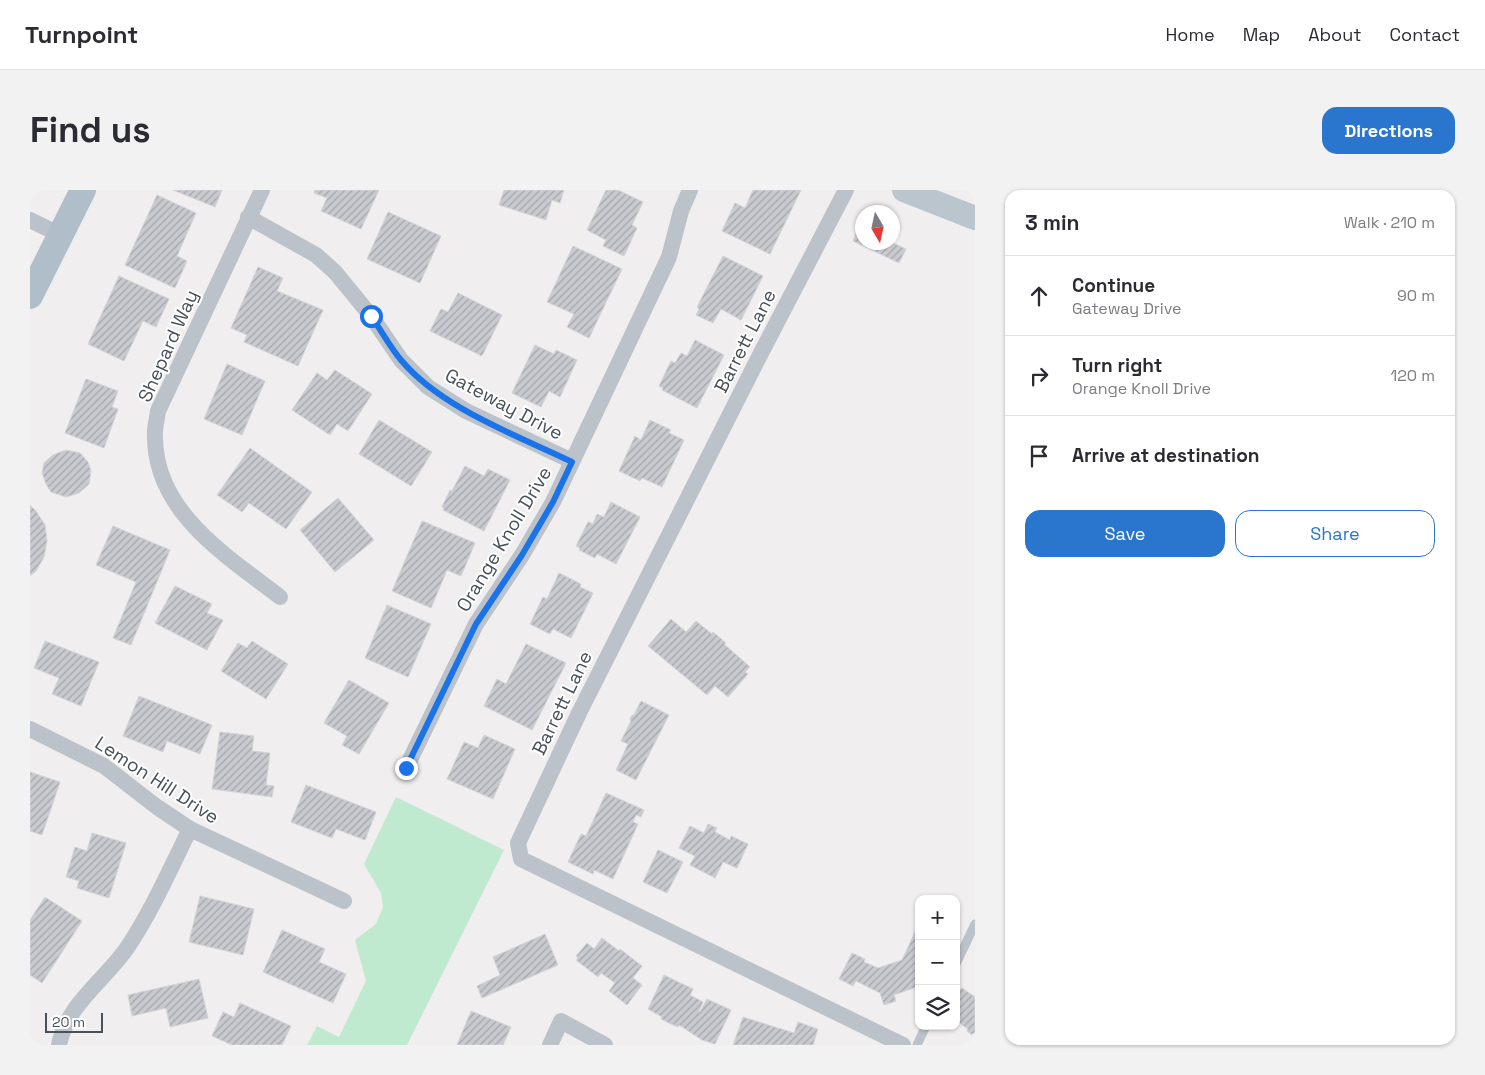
<!DOCTYPE html>
<html lang="en">
<head>
<meta charset="utf-8">
<style>
	:root { --surface:#fff; --page:#f2f2f3; --text:#2b2b33; --muted:#7c7c81; --line:#e1e1e2; --accent:#2a75ce }
	body { margin:0; font-family:"Space Grotesk",sans-serif; background:var(--page); color:var(--text) }
	.controls { position:absolute; right:15px; bottom:15px; display:grid; overflow:hidden; border-radius:10px; box-shadow:0 1px 4px #0004 }
	.controls button { width:45px; height:45px; display:grid; place-items:center; padding:0; border:0; border-bottom:1px solid var(--line); background:var(--surface); color:var(--text); font:25px sans-serif }
	.compass { position:absolute; left:825px; top:15px; width:45px; height:45px; border-radius:50%; background:var(--surface); box-shadow:0 1px 4px #0004; rotate:171deg }
	.scale { position:absolute; left:15px; bottom:12px; width:58px; box-sizing:border-box; padding-left:5px; border:2px solid #485159; border-top:0; font-size:14px; line-height:18px; white-space:nowrap; color:#485159; -webkit-text-stroke:4px #fff; paint-order:stroke }
	.stop { position:absolute; width:15px; height:15px; margin:-11px; border:4px solid #1a73e8; border-radius:50%; background:#fff }
	.stop.end { background:#1a73e8; border-color:#fff; box-shadow:0 1px 5px #0008 }
	.list { margin:0; padding:0; list-style:none }
	h2 { display:flex; justify-content:space-between; align-items:center; height:65px; margin:0; padding:0 20px; font-size:21px }
	h2 small { font-size:16px; font-weight:400; color:var(--muted) }
	.list li { display:grid; grid-template-columns:32px 1fr auto; gap:15px; align-items:center; box-sizing:border-box; height:80px; padding:0 20px; border-top:1px solid var(--line) }
	.list b { display:block; font-size:19px; white-space:nowrap }
	.list p { margin:0; font-size:16px; white-space:nowrap; color:var(--muted) }
	.list em { font-size:16px; font-style:normal; color:var(--muted) }
	.actions { display:flex; gap:10px; padding:15px 20px }
	.actions a { flex:1; padding:11px 0; border:1px solid var(--accent); border-radius:15px; text-align:center; font-size:18px; color:var(--accent) }
	.actions .main { background:var(--accent); color:#fff }
	.icon { flex:none; width:28px; height:28px; fill:none; stroke:currentColor; stroke-width:2; stroke-linecap:round; stroke-linejoin:round }
	.map { position:relative; flex:none; width:945px; height:855px; overflow:hidden; border-radius:15px }
	header { display:flex; align-items:center; gap:30px; box-sizing:border-box; height:70px; padding:0 25px; background:var(--surface); border-bottom:1px solid var(--line) }
	header strong { font-size:24px }
	nav { display:flex; gap:28px; margin-inline-start:auto; font-size:18px }
	.intro { display:flex; align-items:center; justify-content:space-between; box-sizing:border-box; height:120px; padding:0 30px }
	h1 { margin:0; font-size:35px }
	.button { padding:12px 22px; border-radius:15px; background:var(--accent); color:#fff; font-size:18px; font-weight:700 }
	main { display:flex; gap:30px; padding:0 30px }
	aside { flex:1; background:var(--surface); border-radius:15px; box-shadow:0 1px 4px #0004 }
	.map>svg:first-child { display:block }
	.green { fill:#c0eacf }
	.building { fill:url(#building-hatch); stroke:#d2d4d9 }
	.lines { fill:none; stroke-linecap:round; stroke-linejoin:round }
	.lane { stroke:#bbc2c9; stroke-width:9 }
	.street { stroke:#bbc2c9; stroke-width:16 }
	.secondary { stroke:#bbc5ce; stroke-width:24 }
	.primary { stroke:#b0beca; stroke-width:26 }
	.route { stroke:#1a73e8; stroke-width:6 }
	.labels { text-anchor:middle; dominant-baseline:central; stroke-width:4; stroke-linejoin:round; paint-order:stroke }
	.street-label { font-size:19px; fill:#485159; stroke:#fff }
</style>
</head>
<body>
<header>
<strong>Turnpoint</strong>
<nav><a>Home</a><a>Map</a><a>About</a><a>Contact</a></nav>
</header>
<div class="intro"><h1>Find us</h1><a class="button">Directions</a></div>
<main>
<div class="map">
<svg width="945" height="855" viewBox="0 0 945 855">
	<defs>
		<pattern id="building-hatch" width="6" height="6" patternUnits="userSpaceOnUse" patternTransform="scale(1.25)"><rect width="6" height="6" fill="#c9cad0"/><path d="M-1 1l2-2M0 6l6-6M5 7l2-2" fill="none" stroke="#a5a6ac"/></pattern>
	</defs>
	<rect width="100%" height="100%" fill="#f0eeee"/>
	<path class="green" d="M366 607 474 660 377 855H277L287 836 309 847 336 791 325 750 346 734 353 717 351 703 334 674Z"/>
	<g class="building">
		<path d="M143 0H192L185 17Z"/>
		<path d="M285 0H349L331 39 291 21 297 8 284 3Z"/>
		<path d="M474 0H534L530 13 522 10 516 30 469 15Z"/>
		<path d="M576 0H588L613 12 602 35 607 38 594 66 573 56 576 50 557 40Z"/>
		<path d="M723 0H771L740 64 692 41 705 13 715 18Z"/>
		<path d="M127 5 166 23 147 66 157 71 145 98 95 75Z"/>
		<path d="M358 22 411 46 390 93 337 69Z"/>
		<path d="M832 39V52H861L876 59 869 73 823 51 826 43 829 45Z"/>
		<path d="M543 56 592 79 559 148 537 137 544 124 517 112Z"/>
		<path d="M693 66 733 86 711 130 691 119 683 133 666 125 669 119 667 117Z"/>
		<path d="M228 77 253 88 247 101 293 120 268 176 214 152 217 145 201 138Z"/>
		<path d="M89 86 139 109 126 137 113 131 94 171 58 154Z"/>
		<path d="M428 103 472 125 452 166 400 141 411 119 418 122Z"/>
		<path d="M665 150 694 165 667 218 632 200 633 198 629 196 641 171 645 173 651 163 657 166Z"/>
		<path d="M505 155 524 164 526 160 547 170 530 207 519 201 511 217 482 203Z"/>
		<path d="M197 174 235 191 212 245 174 229Z"/>
		<path d="M305 180 342 204 318 241 307 234 300 245 262 220 287 183 297 190Z"/>
		<path d="M56 189 88 201 82 217 88 219 74 258 35 243Z"/>
		<path d="M349 230 402 262 381 296 329 264Z"/>
		<path d="M620 230 641 240 639 243 654 250 632 297 612 288 610 291 589 281 605 246 611 250Z"/>
		<path d="M220 258 282 302 256 339 219 313 212 322 187 305Z"/>
		<path d="M36 260 50 263 58 272 61 281 59 294 49 303 36 307 21 302 16 294 12 283 14 273 23 265Z"/>
		<path d="M435 276 454 286 458 279 480 290 454 341 413 320 414 318 412 317 420 300 422 301Z"/>
		<path d="M308 308 344 350 305 382 270 340Z"/>
		<path d="M581 312 610 327 586 374 567 364 565 368 549 360 550 358 546 356 558 332 563 334 567 324 574 327Z"/>
		<path d="M0 315 6 321 15 335 17 351 14 367 6 381 0 386Z"/>
		<path d="M392 331 445 353 431 386 417 380 401 418 362 401Z"/>
		<path d="M83 336 140 360 101 455 83 448 106 392 66 375Z"/>
		<path d="M529 383 551 394 550 397 563 403 541 448 523 439 520 444 500 434 513 407 517 409Z"/>
		<path d="M145 396 182 414 177 423 193 430 177 460 125 433Z"/>
		<path d="M357 415 401 434 378 487 335 468Z"/>
		<path d="M641 429 656 442 666 431 682 444 683 442 696 453 694 454 720 477 715 482 718 484 698 507 685 496 677 505 618 456Z"/>
		<path d="M15 451 69 472 51 516 22 504 29 488 4 478Z"/>
		<path d="M222 451 258 474 236 509 191 481 208 453 217 458Z"/>
		<path d="M496 454 536 473 502 540 454 516 467 489 476 494Z"/>
		<path d="M319 490 359 513 329 564 312 555 317 546 294 533Z"/>
		<path d="M109 506 182 535 170 564 137 551 133 562 93 546Z"/>
		<path d="M611 511 639 525 606 590 586 580 598 554 591 551 601 531 600 529 602 525H604Z"/>
		<path d="M190 542 224 546 222 561 240 563 236 595 244 596 242 607 182 599Z"/>
		<path d="M454 545 485 559 463 609 417 589 434 552 448 558Z"/>
		<path d="M0 582 30 592 12 645 0 641Z"/>
		<path d="M276 595 346 622 335 650 306 639 302 648 261 632Z"/>
		<path d="M576 603 614 620 611 627 606 625 603 632 608 634 583 689 564 680 563 684 538 672 551 644 556 646Z"/>
		<path d="M678 634 687 638 685 642 700 650 701 646 718 654 707 678 693 672 685 688 660 675 665 666 649 658 660 636 674 643Z"/>
		<path d="M62 643 96 653 79 708 47 698 49 691 36 687 45 657 57 661Z"/>
		<path d="M628 660 653 672 637 703 613 692Z"/>
		<path d="M170 706 224 719 213 765 159 752Z"/>
		<path d="M15 707 52 731 12 793 0 785V730Z"/>
		<path d="M252 740 295 759 289 772 316 784 303 813 233 782Z"/>
		<path d="M885 742 889 744V778L886 785 889 796 864 805 866 811 854 815 850 803 826 791 823 796 809 789 822 763 835 769 834 772 848 778 872 770Z"/>
		<path d="M515 744 528 775 452 808 447 796 470 785 463 767Z"/>
		<path d="M572 748 589 761 590 759 612 776 603 788 612 795 597 815 579 801 585 793 571 783 568 787 546 770 548 768 546 766 557 753 564 759Z"/>
		<path d="M634 785 663 799 660 805 673 812 669 821 670 822 677 809 701 820 685 854 672 850 649 835 648 837 639 833 631 829 632 827 618 819Z"/>
		<path d="M169 789 178 828 140 837 136 818 102 826 98 805Z"/>
		<path d="M932 798 945 807V844L943 843 942 845 937 841 938 839 928 832 926 834V806Z"/>
		<path d="M210 813 261 836 252 855H202L182 846 193 822 204 827Z"/>
		<path d="M441 821 481 837 473 855H427Z"/>
		<path d="M713 827 764 843 768 832 788 839 783 855H703Z"/>
	</g>
	<g class="lines">
		<g class="lane">
			<path d="M926 774 945 734"/>
			<path d="M887 855 896 836"/>
		</g>
		<g class="street">
			<path d="M232 0 128 221C127 230 124 239 125 248 126 323 197 366 250 407"/>
			<path d="M816 0 731 163 549 523 488 653 491 669 873 855"/>
			<path d="M218 27 286 65 305 82 341 126 371 170 398 197 436 221 542 271"/>
			<path d="M0 30 31 45"/>
			<path d="M0 539 74 576 127 617 160 639 314 711"/>
			<path d="M376 578 446 434 492 365 523 312 639 67 651 21 660 0"/>
			<path d="M29 855C37 814 75 790 97 758 122 721 140 679 160 639"/>
			<path d="M520 855 531 831 575 855"/>
		</g>
		<path class="secondary" d="M874 0 945 28"/>
		<path class="primary" d="M0 106 53 0"/>
	</g>
	<g class="lines">
		<path class="route" d="M341 126C351 140 360 157 371 170 411 218 486 245 542 272L523 312 492 365 446 434 376 578"/>
	</g>
	<g class="labels">
		<g class="street-label">
			<text transform="translate(715 151) rotate(-63)">Barrett Lane</text>
			<text transform="translate(138 156) rotate(-66)">Shepard Way</text>
			<text transform="translate(474 214) rotate(28)">Gateway Drive</text>
			<text transform="translate(474 349) rotate(-59)">Orange Knoll Drive</text>
			<text transform="translate(532 513) rotate(-64)">Barrett Lane</text>
			<text transform="translate(127 590) rotate(33)">Lemon Hill Drive</text>
		</g>
	</g>
</svg>
<div class="controls">
<button>+</button>
<button>−</button>
<button><svg class="icon" aria-label="layers" viewBox="0 0 24 24"><path d="M12 4l9 5-9 5-9-5zM3 14l9 5 9-5"/></svg></button>
</div>
<svg class="compass" viewBox="-18 -18 36 36"><path d="M0-13l5 13h-10z" fill="#e53935"/><path d="M0 13l5-13h-10z" fill="#7c7c81"/></svg>
<div class="scale">20 m</div>
<div class="stop" style="left:341px;top:126px"></div>
<div class="stop end" style="left:376px;top:578px"></div>
</div>
<aside>
<h2>3 min<small>Walk · 210 m</small></h2>
<ul class="list">
<li><svg class="icon" aria-label="ahead" viewBox="0 0 24 24"><path d="M12 20V5M6 11l6-6 6 6"/></svg><div><b>Continue</b><p>Gateway Drive</p></div><em>90 m</em></li>
<li><svg class="icon" aria-label="right" viewBox="0 0 24 24"><path d="M7 20v-9h11M14 6l5 5-5 5"/></svg><div><b>Turn right</b><p>Orange Knoll Drive</p></div><em>120 m</em></li>
<li><svg class="icon" aria-label="arrive" viewBox="0 0 24 24"><path d="M6 21V4h12l-3 4 3 4H6"/></svg><div><b>Arrive at destination</b></div></li>
</ul>
<div class="actions"><a class="main">Save</a><a>Share</a></div>
</aside>
</main>
</body>
</html>
